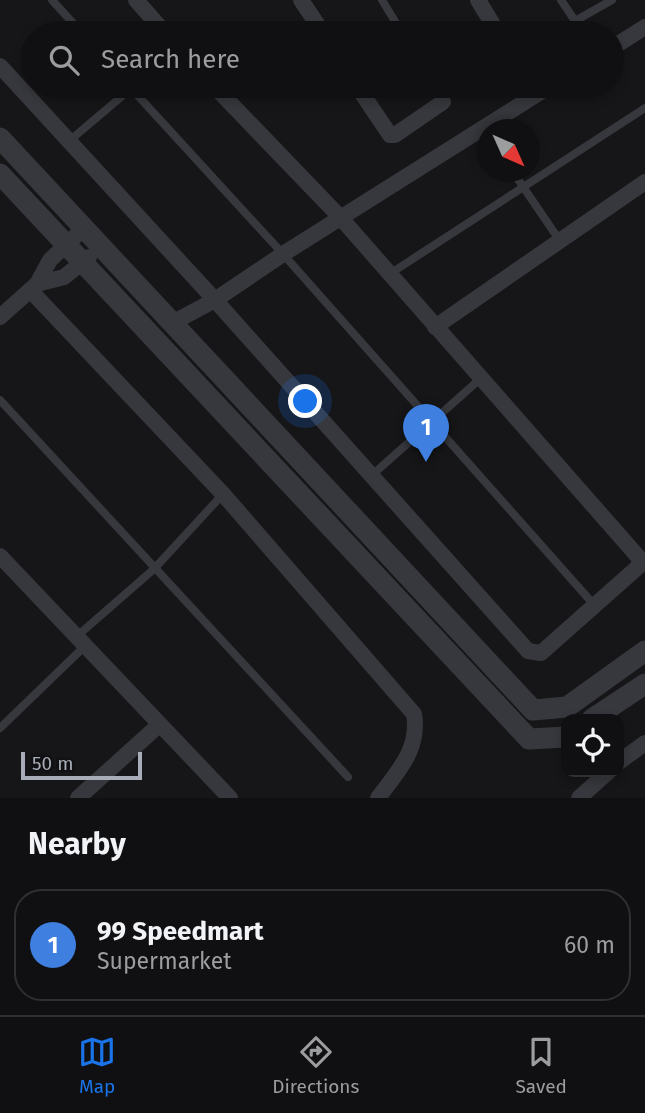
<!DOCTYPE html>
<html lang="en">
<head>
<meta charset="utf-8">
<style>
	:root { --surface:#101012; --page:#19191b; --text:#f1f3f6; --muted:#9c9d9f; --line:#303032; --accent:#1a73e8 }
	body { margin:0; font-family:"Fira Sans",sans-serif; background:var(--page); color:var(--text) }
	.controls { position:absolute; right:21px; bottom:21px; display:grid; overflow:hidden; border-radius:14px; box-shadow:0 4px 10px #0003 }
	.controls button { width:63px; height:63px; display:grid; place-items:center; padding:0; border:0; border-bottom:2px solid var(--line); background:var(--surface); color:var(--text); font:35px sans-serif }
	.compass { position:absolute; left:477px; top:119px; width:63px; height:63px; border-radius:50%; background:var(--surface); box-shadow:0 4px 10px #0003; rotate:135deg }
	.scale { position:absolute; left:21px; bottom:18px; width:121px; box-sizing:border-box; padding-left:7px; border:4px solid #a8adb8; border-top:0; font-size:19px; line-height:24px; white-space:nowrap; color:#a8adb8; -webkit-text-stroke:5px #111113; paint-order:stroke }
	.you { position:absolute; left:306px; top:402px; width:24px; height:24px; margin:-18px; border:5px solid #fff; border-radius:50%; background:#1a73e8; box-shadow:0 0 0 10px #1a73e833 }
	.badge { display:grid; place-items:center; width:46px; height:46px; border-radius:50%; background:var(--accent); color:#fff; font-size:23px; font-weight:700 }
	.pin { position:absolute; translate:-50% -58px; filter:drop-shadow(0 2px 4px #0008) }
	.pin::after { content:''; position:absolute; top:37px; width:24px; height:21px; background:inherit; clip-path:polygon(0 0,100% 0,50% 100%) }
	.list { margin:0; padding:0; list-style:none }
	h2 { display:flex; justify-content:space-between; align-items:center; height:91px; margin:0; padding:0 28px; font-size:30px }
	h2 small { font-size:23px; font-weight:400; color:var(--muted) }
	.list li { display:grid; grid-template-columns:46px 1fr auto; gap:21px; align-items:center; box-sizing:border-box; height:112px; margin:0 14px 14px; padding:0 14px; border:2px solid var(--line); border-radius:28px }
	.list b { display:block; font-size:26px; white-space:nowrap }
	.list p { margin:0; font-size:23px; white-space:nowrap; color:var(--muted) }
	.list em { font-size:23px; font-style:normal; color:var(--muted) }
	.icon { flex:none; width:38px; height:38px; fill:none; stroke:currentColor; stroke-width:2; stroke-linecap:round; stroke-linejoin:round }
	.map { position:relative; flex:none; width:645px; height:798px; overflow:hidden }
	.search { position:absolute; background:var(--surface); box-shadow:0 4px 10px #0003; left:21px; right:21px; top:21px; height:77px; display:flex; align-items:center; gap:18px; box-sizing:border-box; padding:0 24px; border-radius:38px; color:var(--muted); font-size:26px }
	.sheet { height:217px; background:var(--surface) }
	nav { display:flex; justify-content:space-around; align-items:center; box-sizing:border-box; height:98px; border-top:2px solid var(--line); background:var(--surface); font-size:19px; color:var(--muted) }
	nav a { display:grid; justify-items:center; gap:4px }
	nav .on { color:var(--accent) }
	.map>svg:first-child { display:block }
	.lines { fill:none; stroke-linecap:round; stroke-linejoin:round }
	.service { stroke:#37383d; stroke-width:8 }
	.minor { stroke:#37383d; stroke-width:16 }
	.tertiary { stroke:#37383d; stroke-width:21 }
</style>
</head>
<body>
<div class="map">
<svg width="645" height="798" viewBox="0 0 645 798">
	<rect width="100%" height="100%" fill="#161618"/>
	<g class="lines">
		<g class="service">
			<path d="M52 0 82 33"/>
			<path d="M382 0 402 33"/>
			<path d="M561 0 575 21 612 0"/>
			<path d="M129 86 283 254 596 607"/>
			<path d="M435 86 443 102"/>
			<path d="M68 142 134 86"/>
			<path d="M513 172 560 241"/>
			<path d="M388 275 645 108"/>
			<path d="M0 400 348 777"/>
			<path d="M371 476 480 379"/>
			<path d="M76 637 154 569 223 494"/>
			<path d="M0 728 85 646"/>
		</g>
		<g class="minor">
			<path d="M136 0 165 33"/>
			<path d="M301 0 323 33"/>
			<path d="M478 0 498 33"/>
			<path d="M612 48 645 27"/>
			<path d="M0 66 215 300 528 651 541 653 638 567 640 559 340 217 214 86"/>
			<path d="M357 86 390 135H395L443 102"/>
			<path d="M84 228 50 260 37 284 64 277 89 257"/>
			<path d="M30 290 223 494 414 714C420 749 398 771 378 798"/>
			<path d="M0 317 37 284"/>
			<path d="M172 323 215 300 283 254 550 86"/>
			<path d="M435 327 645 182"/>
			<path d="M0 556 230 798"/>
			<path d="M619 762 645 743"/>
			<path d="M78 798 159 725"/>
			<path d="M579 798 608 772"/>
		</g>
		<g class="tertiary">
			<path d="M0 138 533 710 567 707 645 651"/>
			<path d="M0 174 529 739 566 737"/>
			<path d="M592 719 645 684"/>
		</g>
	</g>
</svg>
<div class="controls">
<button><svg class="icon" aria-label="locate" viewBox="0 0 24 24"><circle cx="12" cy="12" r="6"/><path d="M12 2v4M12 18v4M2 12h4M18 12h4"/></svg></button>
</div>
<svg class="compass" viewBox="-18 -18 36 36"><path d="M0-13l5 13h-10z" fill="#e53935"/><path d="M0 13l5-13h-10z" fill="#9c9d9f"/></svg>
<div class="scale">50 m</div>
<div class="you"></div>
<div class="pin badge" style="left:426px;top:462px;background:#3f7fe0">1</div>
<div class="search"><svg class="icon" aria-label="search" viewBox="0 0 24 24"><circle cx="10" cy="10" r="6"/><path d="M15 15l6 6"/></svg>Search here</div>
</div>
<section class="sheet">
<h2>Nearby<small></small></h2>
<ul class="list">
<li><span class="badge" style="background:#3f7fe0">1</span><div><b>99 Speedmart</b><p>Supermarket</p></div><em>60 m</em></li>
</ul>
</section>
<nav>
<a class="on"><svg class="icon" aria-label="map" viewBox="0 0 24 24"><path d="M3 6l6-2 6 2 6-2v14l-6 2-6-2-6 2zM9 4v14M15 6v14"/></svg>Map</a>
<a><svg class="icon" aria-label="directions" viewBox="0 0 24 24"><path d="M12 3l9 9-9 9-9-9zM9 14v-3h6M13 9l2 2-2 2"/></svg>Directions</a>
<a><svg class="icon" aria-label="saved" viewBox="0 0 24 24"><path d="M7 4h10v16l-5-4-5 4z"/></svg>Saved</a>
</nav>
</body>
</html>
